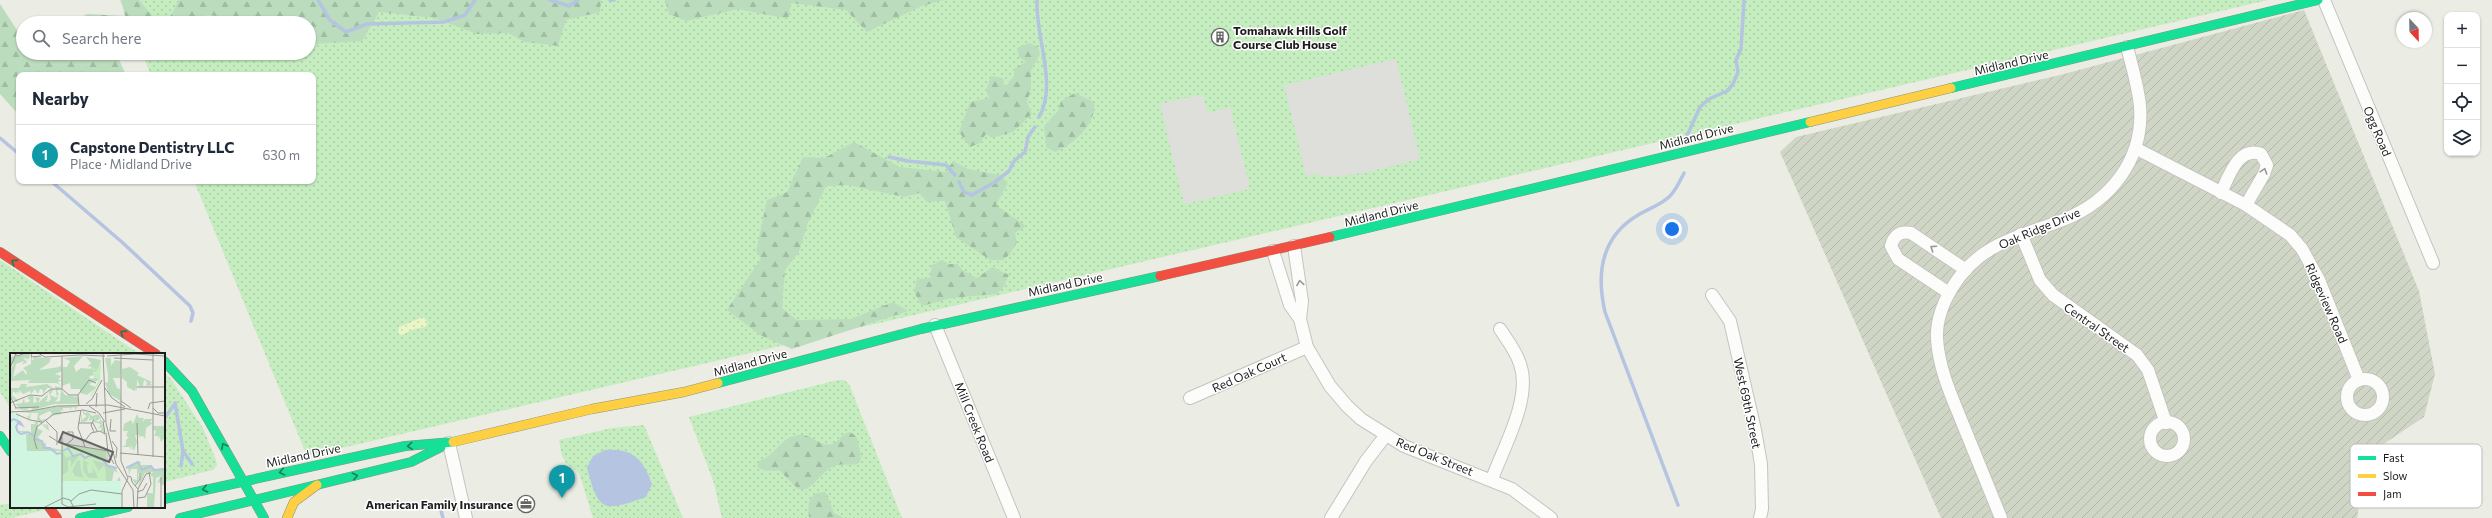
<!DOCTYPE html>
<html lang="en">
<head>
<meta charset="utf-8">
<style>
	:root { --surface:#fff; --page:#f6f6f7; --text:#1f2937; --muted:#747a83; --line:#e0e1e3; --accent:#656563 }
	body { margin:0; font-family:Commissioner,sans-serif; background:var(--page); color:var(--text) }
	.controls { position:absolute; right:12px; top:12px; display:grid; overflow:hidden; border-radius:8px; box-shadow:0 1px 3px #0004 }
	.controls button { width:36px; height:36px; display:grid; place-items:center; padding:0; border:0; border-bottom:1px solid var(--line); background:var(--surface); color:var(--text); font:20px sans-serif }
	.compass { position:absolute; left:2396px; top:12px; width:36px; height:36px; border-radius:50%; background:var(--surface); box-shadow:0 1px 3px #0004; rotate:158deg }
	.you { position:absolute; left:1672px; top:229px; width:14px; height:14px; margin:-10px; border:3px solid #fff; border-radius:50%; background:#1a73e8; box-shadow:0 0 0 6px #1a73e833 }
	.badge { display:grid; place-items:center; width:26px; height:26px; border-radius:50%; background:var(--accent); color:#fff; font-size:13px; font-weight:700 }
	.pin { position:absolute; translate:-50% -33px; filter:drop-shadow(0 1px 2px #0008) }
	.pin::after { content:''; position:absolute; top:21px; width:14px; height:12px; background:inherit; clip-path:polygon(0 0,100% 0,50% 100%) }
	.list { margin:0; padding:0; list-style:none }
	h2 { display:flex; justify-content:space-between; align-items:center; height:52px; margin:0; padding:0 16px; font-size:17px }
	h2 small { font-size:13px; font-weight:400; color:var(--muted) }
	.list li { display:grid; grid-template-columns:26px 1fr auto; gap:12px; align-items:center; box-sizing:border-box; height:60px; padding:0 16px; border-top:1px solid var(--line) }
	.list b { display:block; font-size:15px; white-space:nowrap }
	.list p { margin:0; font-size:13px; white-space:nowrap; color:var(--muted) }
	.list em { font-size:13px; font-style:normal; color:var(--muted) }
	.icon { flex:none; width:22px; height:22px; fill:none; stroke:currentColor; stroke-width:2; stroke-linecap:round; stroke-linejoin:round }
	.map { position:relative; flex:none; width:2492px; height:518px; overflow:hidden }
	.search { position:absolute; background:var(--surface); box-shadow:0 1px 3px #0004; left:16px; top:16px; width:300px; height:44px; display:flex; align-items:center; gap:10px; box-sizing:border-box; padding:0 14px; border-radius:22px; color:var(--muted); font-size:15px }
	.panel { position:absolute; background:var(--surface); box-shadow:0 1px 3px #0004; left:16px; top:72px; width:300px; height:112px; border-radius:8px }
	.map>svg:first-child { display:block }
	.construction { fill:url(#construction-furrows) }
	.grass { fill:url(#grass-dots) }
	.forest { fill:url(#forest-firs) }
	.sand { fill:url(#sand-dots) }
	.parking { fill:#dededb }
	.water { fill:#b5c4e1 }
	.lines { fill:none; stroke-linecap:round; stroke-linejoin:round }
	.stream { stroke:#b5c4e1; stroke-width:3.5 }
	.street-casing { stroke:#c4c4c1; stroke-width:14 }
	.fast-casing { stroke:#89967c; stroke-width:10 }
	.slow-casing { stroke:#89967c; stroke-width:10 }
	.jam-casing { stroke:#89967c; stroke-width:10 }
	.street { stroke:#fcfcfb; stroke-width:12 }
	.fast { stroke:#16e098; stroke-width:9 }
	.slow { stroke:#ffcf43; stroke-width:9 }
	.jam { stroke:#f24e42; stroke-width:9 }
	.oneway { stroke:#989897 }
	.oneway2 { stroke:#1a7e5a }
	.labels { text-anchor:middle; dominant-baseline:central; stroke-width:3; stroke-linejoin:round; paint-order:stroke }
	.poi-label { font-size:12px; font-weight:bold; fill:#1d1d1d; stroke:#fff; text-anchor:start }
	.street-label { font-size:12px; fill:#1d1d1d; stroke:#fff }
	.inset-river { fill:none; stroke:#b5c4e1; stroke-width:2 }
	.inset-road { fill:none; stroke:#999994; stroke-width:1 }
	.view { fill:#656563; fill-opacity:0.15; stroke:#656563; stroke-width:2 }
	.inset-edge { fill:none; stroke:#1d1d1d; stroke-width:2 }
	.key { fill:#fff; stroke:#bbb; stroke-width:1 }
	.key-label { font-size:11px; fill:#1d1d1d }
</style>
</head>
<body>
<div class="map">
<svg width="2492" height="518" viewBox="0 0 2492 518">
	<defs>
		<pattern id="construction-furrows" width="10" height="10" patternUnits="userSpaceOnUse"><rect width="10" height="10" fill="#d0d6c5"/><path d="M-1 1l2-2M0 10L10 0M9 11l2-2" fill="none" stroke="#b2b7a9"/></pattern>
		<pattern id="grass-dots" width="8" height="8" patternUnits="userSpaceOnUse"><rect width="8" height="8" fill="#c5edc0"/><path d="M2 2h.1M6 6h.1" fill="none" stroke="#a9cba5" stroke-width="1.8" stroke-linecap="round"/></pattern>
		<pattern id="forest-firs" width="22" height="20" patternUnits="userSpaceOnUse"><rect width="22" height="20" fill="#bbddbd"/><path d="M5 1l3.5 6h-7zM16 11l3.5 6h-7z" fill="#a0bda2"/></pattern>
		<pattern id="sand-dots" width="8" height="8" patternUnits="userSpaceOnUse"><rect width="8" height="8" fill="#ebf6c7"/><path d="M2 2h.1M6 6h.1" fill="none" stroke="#c9d2aa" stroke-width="1.8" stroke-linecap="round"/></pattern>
	</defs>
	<rect width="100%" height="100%" fill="#ebece4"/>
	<path class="construction" d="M2304 10 2419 291 2435 374 2424 417 2367 455 2357 518H1941L1780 152 1796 137 2060 75Z"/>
	<g class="grass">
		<path d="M120 0H2268L307 456 194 181H313V75H151L142 53H309V23H130Z"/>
		<path d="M0 260 140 354H11V409L0 392Z"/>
		<path d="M164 372 171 379 203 428 216 460 217 465 213 470 164 482Z"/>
		<path d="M838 380H844L849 384 902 518H722L714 483 689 417Z"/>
		<path d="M644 425 683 518H593L579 473 566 463 562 456 559 440 612 428Z"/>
		<path d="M11 503V507H57L11 518H0V505Z"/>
	</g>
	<g class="forest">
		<path d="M121 0H139L154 18 169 19 179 0H601L600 12 566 20 558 46 525 42 508 33 477 34 434 18 379 12 362 41 313 44 309 42V23H263L209 15 197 17 192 23H73L87 14 125 16Z"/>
		<path d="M665 0H944L922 6 867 32 846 10 791 3 788 19 738 9 686 21 669 14Z"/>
		<path d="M0 4 17 30 23 33V53H116L126 75H19L17 113 0 94Z"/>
		<path d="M1029 43 1038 47 1040 54 1031 71V89L1027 102 1032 114 1013 132 992 138 986 134 980 143 970 147 959 132 970 102 989 98 986 91 991 76 1003 78 1005 87 1014 76V69L1026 62 1019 57 1017 48Z"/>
		<path d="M1075 93 1094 102C1097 124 1074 144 1055 152L1046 147 1044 126 1058 111 1061 101Z"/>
		<path d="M854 142 900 167 946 172 953 161 968 169 1000 175 1008 183 996 205 1026 226 1015 233 1017 242 1010 254 1003 260H990L956 237 945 201 927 202 919 193 904 197 847 185 826 186 807 225 799 252 785 270 782 308 797 320 851 319 893 302 908 311 792 349 760 335 727 310 761 258 756 251 767 200 787 192 803 157 824 158Z"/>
		<path d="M942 260 949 264H957L964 271 977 278 992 267 1009 275 1003 288 996 294 952 298 922 306 914 292 917 279 930 278 932 265Z"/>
		<path d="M849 432C857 435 857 437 859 445 867 476 847 459 832 467 822 472 816 484 806 489H798L779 470 765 471 757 467 759 461C774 457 779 440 794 436 811 430 818 448 831 444 838 443 842 434 849 432Z"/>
		<path d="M824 492 827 494 834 513 844 518H809C808 505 807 493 824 492Z"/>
	</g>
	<path class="sand" d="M423 317 428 322 425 327 414 329 402 335 398 334 399 327Z"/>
	<g class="parking">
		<path d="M1396 59 1420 159 1364 173 1330 177 1314 174 1306 176 1284 85Z"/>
		<path d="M1202 94 1208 113 1230 107 1250 189 1184 204 1160 104Z"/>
	</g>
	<path class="water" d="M605 450C634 448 643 460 652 484L646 497C603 512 599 513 587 468L593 456Z"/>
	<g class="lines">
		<g class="stream">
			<path d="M318 0 330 20 346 32 367 24 444 22 465 15 475 0"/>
			<path d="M550 0 569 6 578 0"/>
			<path d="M610 0H614"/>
			<path d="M1037 0C1035 36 1058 85 1039 117"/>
			<path d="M0 138 19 154"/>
			<path d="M1686 138 1700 107 1709 99 1727 91 1733 84 1738 72 1736 60 1741 49 1744 0"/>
			<path d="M889 157 908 161 946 165 955 175"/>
			<path d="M51 181 123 243 190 306 193 313 191 321"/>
			<path d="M959 182 964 192 972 195 995 182 1009 171 1014 161 1025 152 1028 137 1035 127"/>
			<path d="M175 403 183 451 192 464"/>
			<path d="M164 419 174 405"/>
			<path d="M181 466 183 451"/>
			<path d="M1678 505 1605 312C1596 273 1601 237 1638 215 1648 209 1661 205 1670 196 1676 190 1680 181 1684 173"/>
			<path d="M440 507 443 518"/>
		</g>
		<defs>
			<g id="street">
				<path d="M2324 0 2433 263"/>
				<path d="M2137 149 2246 205 2290 235 2302 249 2319 280 2359 380"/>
				<path d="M2221 193C2229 176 2238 146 2261 154L2267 165 2264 174 2246 205"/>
				<path d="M2021 234 2040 280 2053 295 2137 355 2148 370 2166 423"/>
				<path d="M1294 246 1302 301 1300 319 1307 347 1330 386 1347 406 1361 419 1404 446 1512 489 1551 518"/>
				<path d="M1273 251 1290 305 1300 319"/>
				<path d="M1949 293 1898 259 1891 246C1894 235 1900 231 1911 233L1966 270"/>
				<path d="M1712 295 1730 321 1755 430 1761 464 1762 509 1760 518"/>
				<path d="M935 325 1014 518"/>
				<circle cx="2365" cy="397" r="18"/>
				<path d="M1190 398 1307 347"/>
				<circle cx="2167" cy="439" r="17"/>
				<path d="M449 443 466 518"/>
				<path d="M1492 479C1504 446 1532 398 1520 364 1516 351 1507 340 1500 329"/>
				<path d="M1331 518 1366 461 1386 435"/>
				<path d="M2001 518C1988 486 1975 454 1962 422 1951 395 1939 369 1937 339 1936 320 1943 303 1952 288 1979 243 2019 237 2063 220 2111 201 2144 159 2140 106 2138 86 2132 66 2127 47"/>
			</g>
			<g id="fast">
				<path d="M1951 88 2318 0"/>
				<path d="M1330 237 1810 122"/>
				<path d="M164 361 192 391 264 518"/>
				<path d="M718 383 921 329 1160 276"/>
				<path d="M0 436 11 452"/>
				<path d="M164 499 405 446 453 442"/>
				<path d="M80 518 128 507"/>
				<path d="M180 518 411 462 441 447"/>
			</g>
			<g id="slow">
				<path d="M1810 122 1951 88"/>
				<path d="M453 442 592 409 684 392 718 383"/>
				<path d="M287 518 294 502 317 485"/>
			</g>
			<g id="jam">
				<path d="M0 252 156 354"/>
				<path d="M1160 276 1330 237"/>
				<path d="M49 507 57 518"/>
			</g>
		</defs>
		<use href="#street" class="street-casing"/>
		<use href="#fast" class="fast-casing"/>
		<use href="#slow" class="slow-casing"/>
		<use href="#jam" class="jam-casing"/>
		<use href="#street" class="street"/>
		<use href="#fast" class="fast"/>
		<use href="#slow" class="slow"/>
		<use href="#jam" class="jam"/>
	</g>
	<defs><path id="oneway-chevron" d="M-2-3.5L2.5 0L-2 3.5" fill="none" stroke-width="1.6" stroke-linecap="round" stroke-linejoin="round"/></defs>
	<g class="oneway">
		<use href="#oneway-chevron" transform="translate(2264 171) rotate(-72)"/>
		<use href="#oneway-chevron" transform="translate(1933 248) rotate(-146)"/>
		<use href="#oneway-chevron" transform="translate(1300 283) rotate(-99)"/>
	</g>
	<g class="oneway2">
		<use href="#oneway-chevron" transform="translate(14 262) rotate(-147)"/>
		<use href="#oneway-chevron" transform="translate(123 333) rotate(-147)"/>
		<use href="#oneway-chevron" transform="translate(224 446) rotate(-119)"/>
		<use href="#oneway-chevron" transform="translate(410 446) rotate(175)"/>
		<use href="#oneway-chevron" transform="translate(282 472) rotate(168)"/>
		<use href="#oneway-chevron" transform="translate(355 476) rotate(-13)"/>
		<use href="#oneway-chevron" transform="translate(205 489) rotate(167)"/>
	</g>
	<defs>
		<symbol id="building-ring" viewBox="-11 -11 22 22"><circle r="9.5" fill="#fff" stroke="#656563" stroke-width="1.5"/><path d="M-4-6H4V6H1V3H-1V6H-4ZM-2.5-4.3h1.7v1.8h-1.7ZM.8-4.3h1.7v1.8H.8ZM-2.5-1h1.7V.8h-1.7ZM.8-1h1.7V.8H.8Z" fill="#656563"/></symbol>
		<symbol id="office-ring" viewBox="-11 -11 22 22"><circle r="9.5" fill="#fff" stroke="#656563" stroke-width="1.5"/><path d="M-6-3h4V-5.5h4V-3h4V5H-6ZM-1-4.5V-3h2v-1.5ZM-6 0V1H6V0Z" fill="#656563"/></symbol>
	</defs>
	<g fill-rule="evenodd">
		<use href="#building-ring" x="1210" y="27" width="20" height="20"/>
		<use href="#office-ring" x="516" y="494" width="20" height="20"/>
	</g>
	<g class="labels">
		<g class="poi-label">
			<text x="1233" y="30">Tomahawk Hills Golf<tspan x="1233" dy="14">Course Club House</tspan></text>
			<text x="513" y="504" text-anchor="end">American Family Insurance</text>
		</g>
		<g class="street-label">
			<text transform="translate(2011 62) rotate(-13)">Midland Drive</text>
			<text transform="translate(2378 131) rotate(67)">Ogg Road</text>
			<text transform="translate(1696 136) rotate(-14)">Midland Drive</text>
			<text transform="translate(1381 213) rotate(-14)">Midland Drive</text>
			<text transform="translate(2039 228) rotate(-23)">Oak Ridge Drive</text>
			<text transform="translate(1065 284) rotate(-12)">Midland Drive</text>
			<text transform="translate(2327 303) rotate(66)">Ridgeview Road</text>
			<text transform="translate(2097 327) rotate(35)">Central Street</text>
			<text transform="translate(750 362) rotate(-15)">Midland Drive</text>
			<text transform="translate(1249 372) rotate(-24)">Red Oak Court</text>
			<text transform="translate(1748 403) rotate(78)">West 69th Street</text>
			<text transform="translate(975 422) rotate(68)">Mill Creek Road</text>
			<text transform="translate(303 455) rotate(-12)">Midland Drive</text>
			<text transform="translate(1435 456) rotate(22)">Red Oak Street</text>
		</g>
	</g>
	<g transform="translate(10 353)">
		<rect width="155" height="155" fill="#ebece4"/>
		<path d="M91 8 90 29 80 45 89 27 84 24 83 20 87 19H83L82 14 87 16ZM52 91 96 98V113H102L101 128H52Z" fill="#c5edc0"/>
		<path d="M16 0H20L19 6 13 5 17 9 12 12 14 8 6 11 3 24 13 17 16 22 17 19 13 15 21 11V4L23 8 24 4 41 5 39 10 29 17 49 14 51 12 52 18 45 21 51 23 48 27H52L48 29 50 32 46 30H18L20 27 0 28V16L4 11H0V4ZM73 3 64 13 66 19 71 15 81 16V13L78 14V13L81 10 76 4 91 7 87 17 82 14 83 18 84 16 87 19H83L84 22 80 23 79 25 83 26 85 24 89 27 79 31 85 34 88 30 81 42 80 43 84 36 77 42 70 40V36H61L60 30 52 33 53 14H57L60 8 53 5ZM95 5H101V13L105 7 111 8 110 25H103L107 35 110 36 111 48 99 41 95 30 98 29V21L103 19 98 21ZM120 14 129 20 127 22 142 29 140 30 142 32 136 33 137 29 134 27 133 33 130 34 127 26V38L126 35 125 38 117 34V29L112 25V16ZM11 31H17L16 34 37 31 43 35H37L33 41V37L30 36 28 41 25 36 21 41 20 38 13 41 9 37 8 38H9L10 40 6 39 8 42 3 38 2 42 9 48 6 49 0 43V35H9ZM45 33 52 35 47 37 49 42H47L48 44V45L45 49 50 48 51 36 55 42 68 44 69 51H45L22 57 21 54 16 57 6 56H11L5 51 12 50 14 45 15 50 19 49 20 47 17 45 21 42 24 44 23 50 27 49 25 44 30 45 28 50 38 41 37 47H35L38 49 41 46 39 40V37L44 36 40 42 47 45ZM51 53H68L65 57V54L61 55V58L60 55H53V58L50 57 52 61 39 63 42 61 40 58 29 63 31 67 40 65 31 70 34 72 37 70 35 74 38 71 39 78 29 69H32L27 67 28 60H21L20 67 17 64 19 62 20 65V60L10 59ZM73 57 75 60 78 59 82 63 88 61 91 65 86 68 89 69 91 66 95 80 91 78 92 74 88 76 91 71 83 69 86 65 79 68 80 61 77 68 71 69V60L72 67 77 63 73 61ZM127 61 129 65H134L132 70 135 66 139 68 135 66H143L140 69 143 70 136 75 135 86 133 83 128 84 130 82H125L127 89 124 98 120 91 122 97 119 94H112L116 92V87L119 84 116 83 118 78H113L114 71 121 67 123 71ZM24 69H28V76L33 78 28 84 33 91 35 89 37 95H41L45 99 42 95 52 97 56 105 60 103 70 101 61 114V108L58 106V118L53 122 24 112 0 71 8 78H18L13 80 21 81V71H26ZM143 73H155V84L151 89 149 82V87L148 83H144L146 78 143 77ZM80 102H82L85 104V106L88 104 99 107 101 109 96 108V111L105 114 108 120 104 118 102 128H107L109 124 110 125 111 135 102 129 100 132 96 129 93 130 94 134 81 136 73 131 87 130H73L76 126 79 129 96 128 95 114 93 113 89 118 82 107 94 110 96 108 85 106 81 103 80 106ZM70 107 71 118 74 125 65 123 62 118 67 108ZM73 107 79 110 77 112 78 120H83L82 112 88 125H78L73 117ZM128 108 131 110V108L130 112H141L139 114H143L144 117 155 115V132H151V129L147 130 151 123 146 125 144 155H137V140H143V124L140 122 143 119 135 120 128 135 131 121 128 120 129 126 125 131 122 126 127 127V116H121L119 122 118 113Z" fill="#bbddbd"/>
		<path d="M0 59 10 61 6 78 16 80 17 98H52V128H111V155H0Z" fill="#d0f5e1"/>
		<path class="inset-river" d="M0 68 4 66 10 69 12 72 8 70 6 74 8 79 11 81 18 79 24 83M25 86 32 88 34 95H40L47 101 51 100M53 98 58 95 63 103 71 101 75 105 81 102 92 106 98 113 107 115M116 115 128 109 132 117 141 113 144 117 155 116"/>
		<path class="inset-road" d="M3 0 8 3 15 0M22 0 21 4 31 3M28 0 35 4 70 2 95 3M93 0 96 70 106 111 123 137 124 155M111 0V108L118 125 112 138V155M143 0V104M97 3 125 1 155 3M104 5 143 7M0 15 6 1M127 34H155M95 35 102 45 115 54M52 36 59 42H68L69 53M52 36V3M68 42 79 27 86 30M0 43 6 55M111 48 121 55M0 50 20 42 32 43 41 36H52M76 51 82 46 92 27M79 53 89 60 95 69M86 54 87 40M5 55 29 54M143 55 148 60H155M138 56 140 50 155 48M71 57 68 75 75 94M0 59 20 58 47 53 98 52 155 63M93 60 115 56M6 61 20 67M101 66 100 78H106M20 67 32 69M35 67 47 79V92M93 68 95 81M68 70H83L87 78M127 70 128 102M27 73 24 86 27 96M28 73 44 61 73 57 86 60M84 79 81 72 84 66M96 80 98 100 104 111M39 83 50 90 98 98M52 84V151L58 154 86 151M102 88 107 95 106 105M74 89 81 80 90 78 95 81M57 91 63 86V79H57M110 100 155 104M118 123 121 124 122 129 128 136M151 124V155M125 133 130 126V120M128 136 136 121 141 120M127 139 133 137 137 130M128 145 135 144 141 131 139 119M61 148 69 141 81 137 112 141M33 155 53 145 60 147 64 155M127 155 128 136"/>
		<path class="view" d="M53 79 103 99 99 109 49 89Z"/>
		<rect width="155" height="155" class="inset-edge"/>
	</g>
	<rect x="2350" y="444" width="132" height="64" rx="6" class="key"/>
	<rect x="2358" y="456" width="18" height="4" fill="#16e098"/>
	<rect x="2358" y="474" width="18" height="4" fill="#ffcf43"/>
	<rect x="2358" y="492" width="18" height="4" fill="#f24e42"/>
	<g class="key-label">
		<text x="2383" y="462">Fast</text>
		<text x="2383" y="480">Slow</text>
		<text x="2383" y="498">Jam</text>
	</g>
</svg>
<div class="controls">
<button>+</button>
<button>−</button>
<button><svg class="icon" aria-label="locate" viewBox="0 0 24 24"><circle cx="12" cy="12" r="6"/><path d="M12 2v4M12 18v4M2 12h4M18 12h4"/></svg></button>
<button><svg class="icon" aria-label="layers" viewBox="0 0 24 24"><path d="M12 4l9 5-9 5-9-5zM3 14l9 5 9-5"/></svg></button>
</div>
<svg class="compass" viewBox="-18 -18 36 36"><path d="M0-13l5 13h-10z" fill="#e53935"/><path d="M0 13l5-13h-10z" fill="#747a83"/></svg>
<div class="you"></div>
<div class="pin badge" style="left:562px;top:498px;background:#0f9aa8">1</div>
<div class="search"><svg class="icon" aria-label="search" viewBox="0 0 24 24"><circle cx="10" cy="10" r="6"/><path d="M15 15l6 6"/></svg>Search here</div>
<section class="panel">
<h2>Nearby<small></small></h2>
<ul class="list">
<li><span class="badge" style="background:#0f9aa8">1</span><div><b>Capstone Dentistry LLC</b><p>Place · Midland Drive</p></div><em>630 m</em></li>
</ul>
</section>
</div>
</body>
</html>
